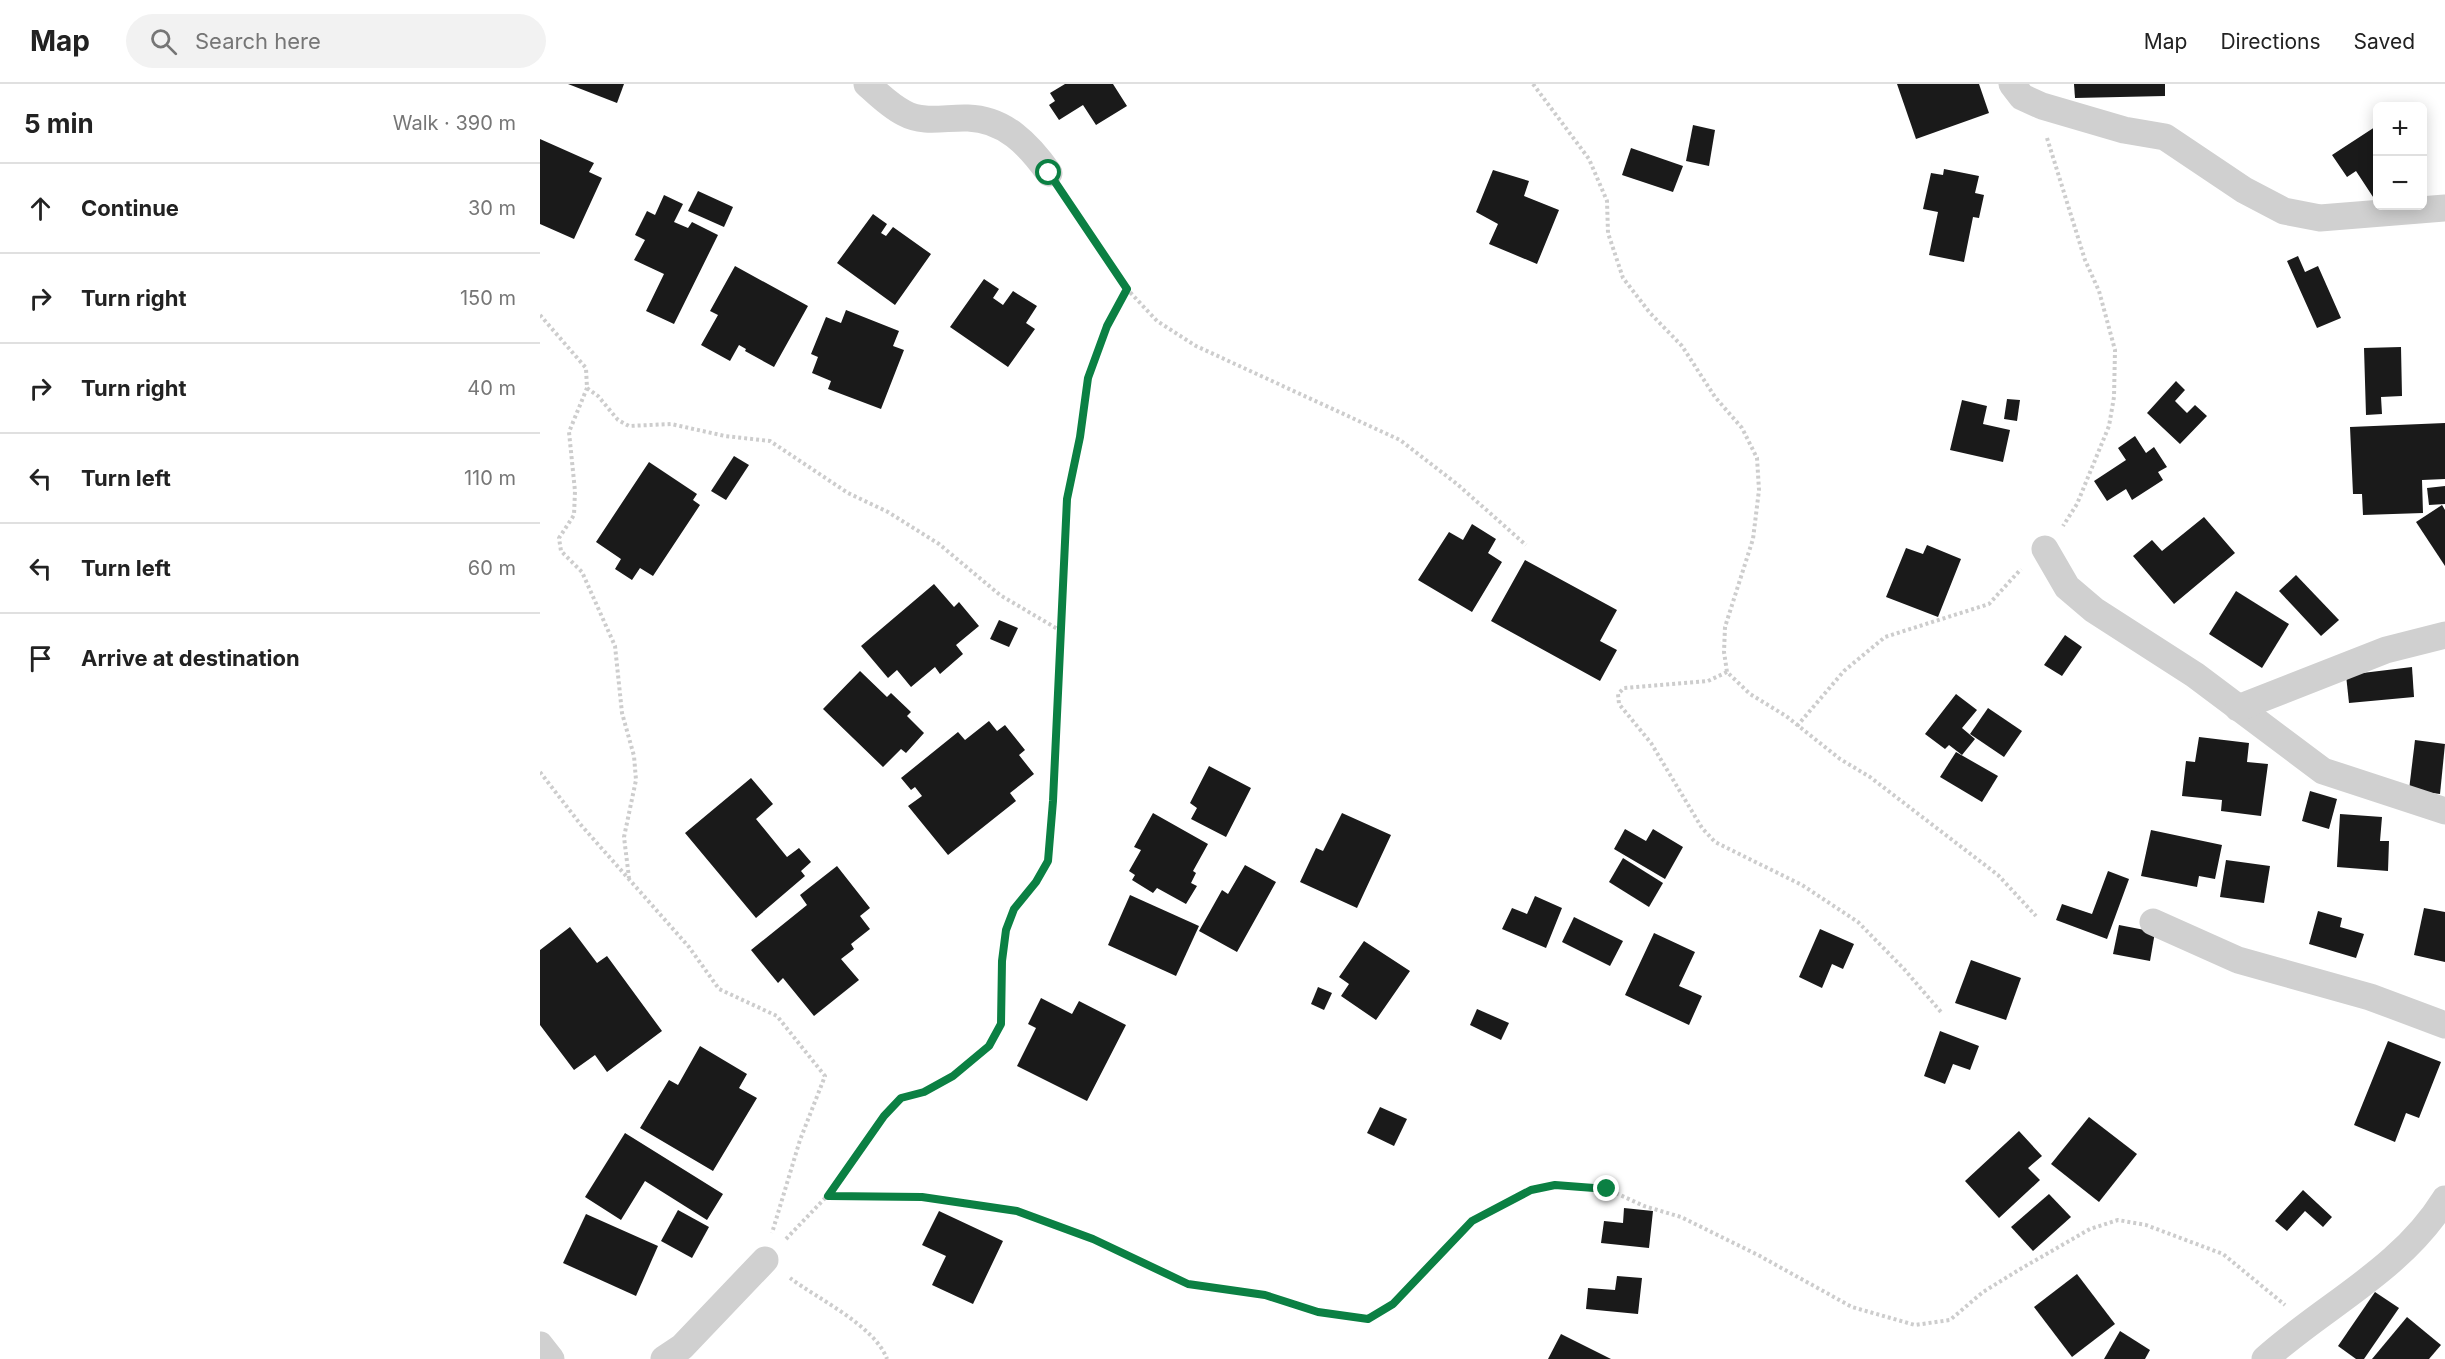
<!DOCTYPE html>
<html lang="en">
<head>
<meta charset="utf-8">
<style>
	:root { --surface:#fff; --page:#f2f2f2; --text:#222; --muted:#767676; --line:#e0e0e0 }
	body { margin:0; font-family:Inter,sans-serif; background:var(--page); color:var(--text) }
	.controls { position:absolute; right:18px; top:18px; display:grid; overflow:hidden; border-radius:9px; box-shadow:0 3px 15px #0003 }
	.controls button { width:54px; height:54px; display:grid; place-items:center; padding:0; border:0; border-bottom:2px solid var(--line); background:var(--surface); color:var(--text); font:30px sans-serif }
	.stop { position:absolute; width:18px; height:18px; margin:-14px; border:4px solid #0b8043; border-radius:50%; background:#fff }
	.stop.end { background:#0b8043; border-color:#fff; box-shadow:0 2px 6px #0008 }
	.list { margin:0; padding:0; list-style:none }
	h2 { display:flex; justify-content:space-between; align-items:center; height:78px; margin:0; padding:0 24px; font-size:26px }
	h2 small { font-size:20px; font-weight:400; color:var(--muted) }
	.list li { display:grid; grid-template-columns:39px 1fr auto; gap:18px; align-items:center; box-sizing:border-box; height:90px; padding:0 24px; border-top:2px solid var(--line) }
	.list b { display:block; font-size:22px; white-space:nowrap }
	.list em { font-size:20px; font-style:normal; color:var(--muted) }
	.icon { flex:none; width:33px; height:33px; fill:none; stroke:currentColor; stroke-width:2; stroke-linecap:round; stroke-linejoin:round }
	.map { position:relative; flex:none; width:1905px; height:1275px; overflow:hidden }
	header { display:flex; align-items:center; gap:36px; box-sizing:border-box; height:84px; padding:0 30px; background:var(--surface); border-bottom:2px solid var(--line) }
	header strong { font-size:28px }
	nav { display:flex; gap:33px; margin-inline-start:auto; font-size:21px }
	.search { width:420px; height:54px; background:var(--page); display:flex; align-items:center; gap:15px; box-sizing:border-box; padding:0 21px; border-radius:33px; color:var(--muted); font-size:22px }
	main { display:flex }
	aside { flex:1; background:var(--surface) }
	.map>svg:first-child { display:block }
	.building { fill:#1a1a1a }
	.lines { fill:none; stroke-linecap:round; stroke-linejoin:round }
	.path { stroke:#cdcdcd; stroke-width:4; stroke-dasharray:3 3; stroke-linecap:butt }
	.minor { stroke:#d0d0d0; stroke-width:27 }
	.route { stroke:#0b8043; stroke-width:8 }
</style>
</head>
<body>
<header>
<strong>Map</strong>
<div class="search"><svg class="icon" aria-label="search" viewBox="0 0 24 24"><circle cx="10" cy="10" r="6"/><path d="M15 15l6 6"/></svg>Search here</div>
<nav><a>Map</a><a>Directions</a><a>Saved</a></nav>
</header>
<main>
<aside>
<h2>5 min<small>Walk · 390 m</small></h2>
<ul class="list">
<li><svg class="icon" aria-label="ahead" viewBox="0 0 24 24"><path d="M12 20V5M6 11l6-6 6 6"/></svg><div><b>Continue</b></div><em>30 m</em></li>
<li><svg class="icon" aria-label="right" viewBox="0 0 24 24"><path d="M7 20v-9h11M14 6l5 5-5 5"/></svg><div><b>Turn right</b></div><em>150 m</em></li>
<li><svg class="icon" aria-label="right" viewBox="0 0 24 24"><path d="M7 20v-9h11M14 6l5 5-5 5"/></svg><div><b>Turn right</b></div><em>40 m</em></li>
<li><svg class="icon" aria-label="left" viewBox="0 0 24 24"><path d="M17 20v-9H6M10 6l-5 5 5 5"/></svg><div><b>Turn left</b></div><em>110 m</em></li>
<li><svg class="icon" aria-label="left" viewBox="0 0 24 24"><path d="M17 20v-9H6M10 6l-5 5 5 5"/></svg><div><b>Turn left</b></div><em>60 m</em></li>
<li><svg class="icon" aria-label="arrive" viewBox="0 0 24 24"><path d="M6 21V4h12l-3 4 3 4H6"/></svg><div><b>Arrive at destination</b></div></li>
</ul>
</aside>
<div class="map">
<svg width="1905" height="1275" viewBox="0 0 1905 1275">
	<rect width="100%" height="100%" fill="#fff"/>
	<g class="building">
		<path d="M28 0H84L77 19Z"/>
		<path d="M525 0H573L587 22 556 41 543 21 519 36 509 21 515 17 510 9Z"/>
		<path d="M1357 0H1439L1449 29 1376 55Z"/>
		<path d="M1534 0H1625V12L1535 14Z"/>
		<path d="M1153 41 1175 46 1169 82 1146 77Z"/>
		<path d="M1838 41V114L1835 116 1816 87 1807 93 1792 71Z"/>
		<path d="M0 55 54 79 49 88 62 94 34 155 0 140Z"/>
		<path d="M1091 64 1143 82 1133 108 1082 91Z"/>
		<path d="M1404 85 1439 92 1435 109 1444 111 1439 134 1433 133 1424 178 1389 171 1398 128 1383 125 1391 89 1403 91Z"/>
		<path d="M953 86 989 97 984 112 1019 126 997 180 949 160 958 140 936 128Z"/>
		<path d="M158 107 193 123 184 143 148 127Z"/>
		<path d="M124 111 143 120 134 138 148 144 152 138 178 151 134 240 106 227 124 190 94 176 105 156 95 151 107 127 115 131Z"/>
		<path d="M333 130 347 140 341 149 346 152 353 143 391 170 355 221 297 179Z"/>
		<path d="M1758 172 1765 188 1778 182 1801 234 1777 244 1747 177Z"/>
		<path d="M195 182 268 222 234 283 205 267 206 265 199 261 190 277 161 261 178 231 170 227Z"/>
		<path d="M444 195 459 205 453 214 463 221 473 207 497 222 486 239 495 245 468 283 410 243Z"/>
		<path d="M306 226 359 247 353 262 364 266 341 325 288 305 291 297 272 289 278 273 271 270 286 233 301 239Z"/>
		<path d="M1861 263 1862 312 1841 313 1842 330 1826 331 1824 264Z"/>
		<path d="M1636 297 1645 306 1635 317 1647 329 1655 321 1667 332 1640 360 1607 329Z"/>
		<path d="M1467 315 1480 316 1477 337 1464 335Z"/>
		<path d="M1422 316 1447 322 1443 340 1470 346 1463 378 1410 366Z"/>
		<path d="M1905 339V395L1882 396 1883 429 1823 431 1822 410H1813L1810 343Z"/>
		<path d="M1595 352 1606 369 1614 363 1627 383 1618 388 1623 396 1592 416 1586 405 1567 417 1554 397 1586 376 1578 364Z"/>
		<path d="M194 372 209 381 186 416 171 407Z"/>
		<path d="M109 378 157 410 153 416 160 421 113 492 100 484 92 496 75 485 81 475 56 458Z"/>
		<path d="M1905 402V420L1889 421 1887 404Z"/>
		<path d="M1902 421 1905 426V482L1876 438Z"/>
		<path d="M1664 433 1695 469 1634 520 1593 472 1612 456 1622 467Z"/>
		<path d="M932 440 956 455 948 469 962 478 932 528 878 496 909 448 923 456Z"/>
		<path d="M1387 461 1421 475 1398 533 1346 513 1366 464 1383 470Z"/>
		<path d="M985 476 1077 526 1060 557 1077 566 1060 597 951 537Z"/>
		<path d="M1756 491 1799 536 1781 552 1739 507Z"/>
		<path d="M394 500 414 523 419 518 439 542 416 561 423 570 400 590 395 583 371 603 357 586 348 594 321 562Z"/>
		<path d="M1696 507 1749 540 1722 584 1669 550Z"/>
		<path d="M459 536 478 544 469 563 450 555Z"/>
		<path d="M1525 551 1542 563 1522 592 1504 581Z"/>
		<path d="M1872 583 1874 613 1809 619 1806 591Z"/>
		<path d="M320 587 347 613 351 609 371 628 367 632 384 649 366 669 361 665 343 683 283 625Z"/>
		<path d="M1416 610 1437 626 1422 644 1435 655 1422 671 1409 661 1405 665 1385 650Z"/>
		<path d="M1448 624 1482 647 1464 673 1430 650Z"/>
		<path d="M449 637 457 647 465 641 485 666 479 671 494 690 470 709 476 717 408 771 368 722 382 712 375 703 371 706 361 694 418 648 425 656Z"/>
		<path d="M1659 653 1709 659 1707 678 1728 680 1721 732 1681 727 1682 716 1642 712 1646 677 1655 678Z"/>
		<path d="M1875 656 1905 660 1900 710 1869 706Z"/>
		<path d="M1416 668 1458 692 1442 718 1400 693Z"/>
		<path d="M669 682 711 704 686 753 651 735 657 724 650 719Z"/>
		<path d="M211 694 233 720 216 735 247 773 259 764 271 778 261 787 265 792 216 834 145 749Z"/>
		<path d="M1770 707 1797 715 1789 745 1762 737Z"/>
		<path d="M613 729 668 760 653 787 656 789 651 799 657 802 646 820 617 804 613 809 592 796 595 791 589 787 601 766 594 763Z"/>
		<path d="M802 729 851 751 817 824 760 798 776 764 783 767Z"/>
		<path d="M1800 730 1842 733 1840 757H1849L1848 787 1797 783Z"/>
		<path d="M1085 745 1106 757 1113 745 1143 763 1125 795 1074 765Z"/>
		<path d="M1611 746 1682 761 1675 795 1659 792 1657 803 1601 792Z"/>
		<path d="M1083 774 1123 799 1109 823 1069 798Z"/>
		<path d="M1686 776 1730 782 1724 819 1680 813Z"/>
		<path d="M705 781 736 798 697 868 659 847 682 806 688 810Z"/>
		<path d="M297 782 330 824 320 832 330 845 311 860 314 865 301 875 319 896 274 932 243 894 238 899 211 866 267 821 260 811Z"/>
		<path d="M1568 787 1589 795 1567 855 1516 836 1522 820 1552 830Z"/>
		<path d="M590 811 659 842 636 892 568 861Z"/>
		<path d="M995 812 1022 824 1006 864 962 845 972 824 987 830Z"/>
		<path d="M1884 824 1905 828V878L1874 871Z"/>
		<path d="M1778 827 1802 834 1800 843 1824 850 1816 874 1769 860Z"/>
		<path d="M1034 833 1083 857 1070 882 1022 858Z"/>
		<path d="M1579 841 1615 848 1610 877 1573 870Z"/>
		<path d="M30 843 57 879 67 872 122 947 67 988 55 971 34 986 0 941V866Z"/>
		<path d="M1280 845 1314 860 1303 885 1292 880 1282 904 1259 893Z"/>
		<path d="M1114 849 1155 868 1139 902 1162 912 1149 941 1085 911Z"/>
		<path d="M824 857 870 887 836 936 801 912 809 900 799 893Z"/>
		<path d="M1431 876 1481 894 1466 936 1415 919Z"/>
		<path d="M778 903 792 909 784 926 771 920Z"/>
		<path d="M501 914 532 930 539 917 586 941 547 1017 477 982 496 944 488 940Z"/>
		<path d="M937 925 969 939 961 956 930 941Z"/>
		<path d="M1400 947 1439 962 1430 986 1413 980 1405 1000 1384 992Z"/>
		<path d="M1848 957 1901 978 1879 1034 1866 1029 1855 1058 1814 1041Z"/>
		<path d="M160 962 207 990 199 1004 217 1014 173 1087 100 1044 129 996 138 1001Z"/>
		<path d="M840 1023 867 1035 854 1062 827 1049Z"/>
		<path d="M1549 1033 1597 1070 1559 1118 1511 1080Z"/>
		<path d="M1479 1047 1502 1072 1488 1084 1500 1096 1459 1134 1425 1097Z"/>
		<path d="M85 1049 183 1110 167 1136 105 1097 81 1136 45 1113Z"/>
		<path d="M1763 1106 1792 1133 1783 1143 1765 1127 1747 1147 1735 1137Z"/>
		<path d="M1509 1110 1531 1133 1493 1167 1471 1143Z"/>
		<path d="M1084 1124 1113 1127 1109 1164 1061 1159 1064 1137 1083 1139Z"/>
		<path d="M138 1126 169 1143 152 1174 121 1157Z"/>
		<path d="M399 1127 463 1157 433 1220 392 1201 406 1172 382 1161Z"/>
		<path d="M46 1130 118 1162 96 1212 23 1179Z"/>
		<path d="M1537 1190 1575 1240 1532 1273 1494 1223Z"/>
		<path d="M1077 1192 1102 1194 1098 1230 1046 1225 1048 1204 1075 1206Z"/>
		<path d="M1835 1208 1859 1224 1824 1275H1816L1798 1262Z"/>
		<path d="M1867 1233 1901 1261 1889 1275H1832Z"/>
		<path d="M1580 1247 1610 1266 1605 1275H1564Z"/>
		<path d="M1021 1250 1071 1275H1008Z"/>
	</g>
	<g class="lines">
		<g class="path">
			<path d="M993 0 1049 75 1067 117 1068 149 1083 194 1110 229 1142 262 1175 313 1202 344 1217 374 1219 406 1213 455 1185 543 1184 568 1187 588 1210 610 1246 632 1300 675 1330 693 1458 791 1496 832"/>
			<path d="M1507 54 1545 176 1559 207 1575 266 1574 313 1569 342 1537 420 1523 442"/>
			<path d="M525 115 587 205 617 237 656 262 860 356 917 400 986 461"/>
			<path d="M0 231 46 284 47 304 29 348 35 407 34 431 19 454 21 467 42 488 75 562 82 629 94 672 96 696 84 753 89 794"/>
			<path d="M47 304 58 312 78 336 89 342 131 340 185 352 230 357 308 409 348 428 399 460 460 511 521 547"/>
			<path d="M1187 588 1168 597 1084 604 1078 610 1079 620 1111 659 1162 744 1175 758 1262 801 1318 838 1364 885 1401 928"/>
			<path d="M1257 642 1304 587 1345 553 1449 520 1481 485"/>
			<path d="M0 688 41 741 149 863 179 905 237 932 285 992 260 1056 232 1149"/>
			<path d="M288 1111 344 1032 361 1014 384 1008 413 992 449 962 461 940 462 877 466 846 474 825 496 798 508 777 513 717 527 415 540 353 548 294 567 242 587 205"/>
			<path d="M246 1155 288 1111 382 1113 477 1127 553 1155 648 1200 725 1211 778 1228 828 1235 853 1220 931 1137 991 1106 1015 1101 1067 1105 1104 1122 1141 1133 1218 1171 1312 1223 1375 1241 1410 1236 1443 1208 1482 1184 1550 1145 1578 1136 1606 1141 1683 1170 1745 1221"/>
			<path d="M250 1194C278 1215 335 1242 347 1275"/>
		</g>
		<g class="minor">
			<path d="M327 0C338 10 350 22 364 29 384 40 406 33 428 34 465 35 489 61 509 89"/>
			<path d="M1472 0 1482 13 1502 22 1584 46 1625 53 1704 106 1744 127 1780 134 1905 124"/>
			<path d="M1505 465 1527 503 1554 526 1655 591 1783 687 1905 727"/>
			<path d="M1698 624 1846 566 1905 551"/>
			<path d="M1613 838 1698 876 1830 913 1905 941"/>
			<path d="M0 1261 11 1275"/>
			<path d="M124 1275 142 1263 225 1176"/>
			<path d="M1725 1275C1785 1221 1861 1186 1905 1115"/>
		</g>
	</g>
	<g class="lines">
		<path class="route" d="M509 89 587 205 567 242 548 294 540 353 527 415 513 717 508 777 496 798 474 825 466 846 462 877 461 940 449 962 413 992 384 1008 361 1014 344 1032 288 1112 382 1113 477 1127 553 1155 648 1200 725 1211 778 1228 828 1235 853 1220 932 1137 991 1106 1015 1101 1067 1105"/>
	</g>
</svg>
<div class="controls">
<button>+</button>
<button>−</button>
</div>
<div class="stop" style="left:509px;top:89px"></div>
<div class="stop end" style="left:1067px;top:1105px"></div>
</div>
</main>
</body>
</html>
